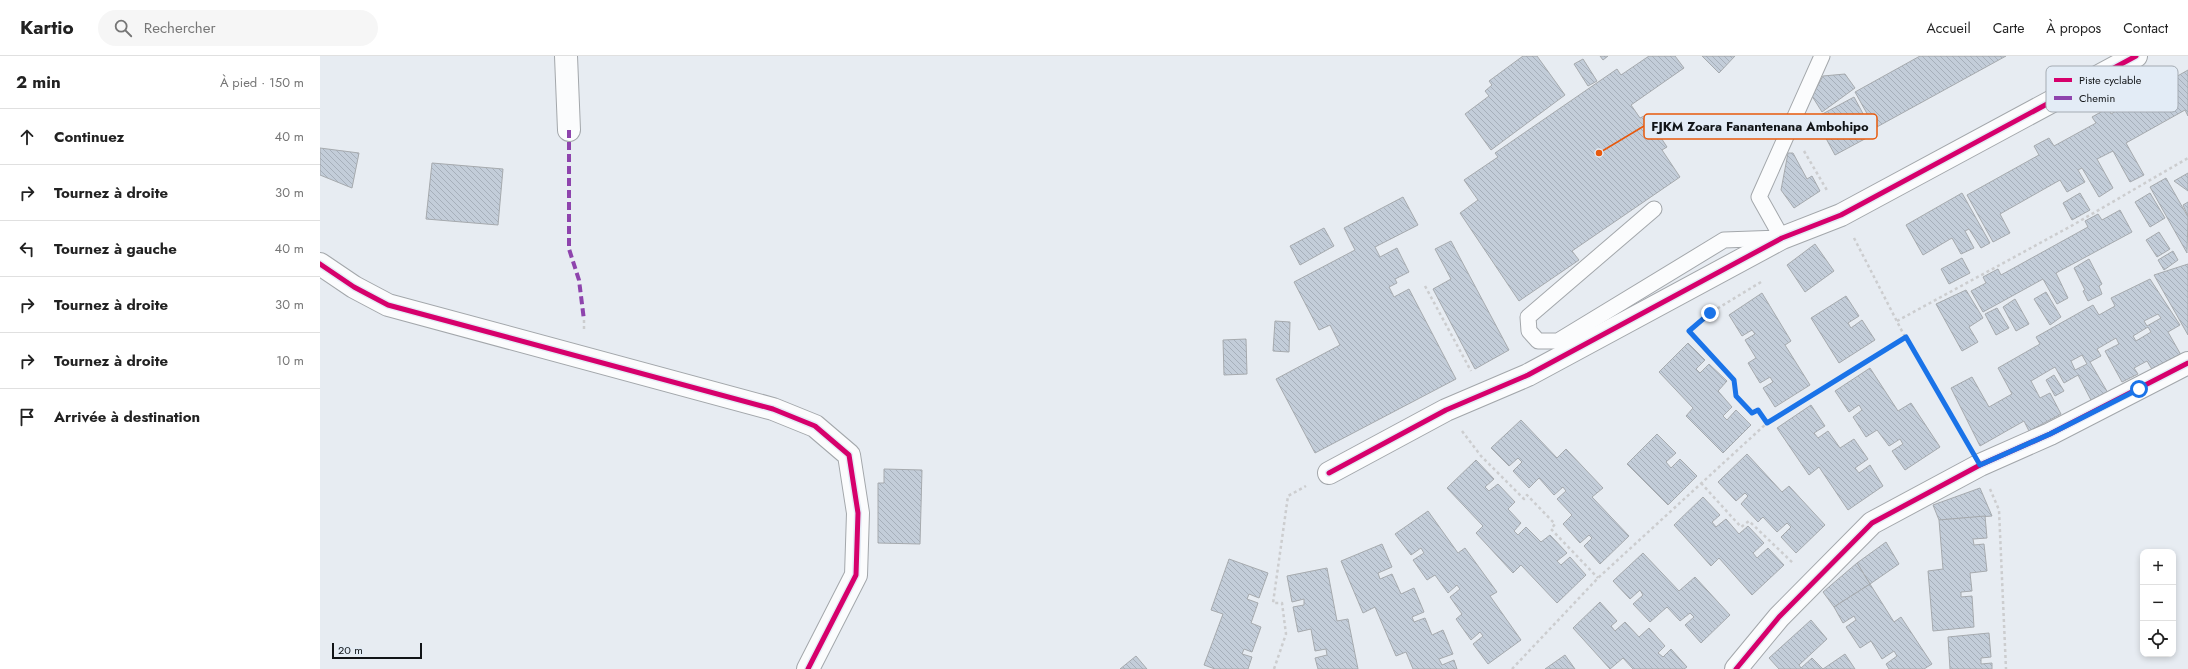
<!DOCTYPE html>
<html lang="fr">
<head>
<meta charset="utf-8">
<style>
	:root { --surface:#fff; --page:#f6f6f6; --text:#222; --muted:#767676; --line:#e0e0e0 }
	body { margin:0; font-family:Jost,sans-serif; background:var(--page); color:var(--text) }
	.controls { position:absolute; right:12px; bottom:12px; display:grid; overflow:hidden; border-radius:8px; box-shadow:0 2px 6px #0003 }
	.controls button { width:36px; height:36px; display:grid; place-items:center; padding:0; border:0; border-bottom:1px solid var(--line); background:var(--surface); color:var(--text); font:20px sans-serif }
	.scale { position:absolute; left:12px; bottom:10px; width:90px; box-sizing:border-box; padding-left:4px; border:2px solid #111417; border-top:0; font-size:11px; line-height:14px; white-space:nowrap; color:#111417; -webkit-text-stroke:3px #e3ecf6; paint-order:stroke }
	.stop { position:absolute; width:12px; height:12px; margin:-9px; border:3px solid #1a73e8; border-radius:50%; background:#fff }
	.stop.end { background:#1a73e8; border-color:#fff; box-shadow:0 1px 4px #0008 }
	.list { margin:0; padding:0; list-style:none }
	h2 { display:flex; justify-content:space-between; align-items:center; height:52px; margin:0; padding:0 16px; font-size:17px }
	h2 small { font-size:13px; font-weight:400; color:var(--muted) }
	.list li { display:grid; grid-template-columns:26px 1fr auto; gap:12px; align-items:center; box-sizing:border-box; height:56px; padding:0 16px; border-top:1px solid var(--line) }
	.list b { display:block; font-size:15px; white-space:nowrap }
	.list em { font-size:13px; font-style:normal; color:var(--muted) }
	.icon { flex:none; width:22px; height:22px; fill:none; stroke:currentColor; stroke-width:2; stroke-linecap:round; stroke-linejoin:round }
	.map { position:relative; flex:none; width:1868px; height:613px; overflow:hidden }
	header { display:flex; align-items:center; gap:24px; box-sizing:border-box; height:56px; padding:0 20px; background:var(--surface); border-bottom:1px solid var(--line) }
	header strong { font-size:19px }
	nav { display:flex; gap:22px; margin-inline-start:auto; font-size:14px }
	.search { width:280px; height:36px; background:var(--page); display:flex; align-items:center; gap:10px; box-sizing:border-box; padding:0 14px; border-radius:22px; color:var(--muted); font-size:15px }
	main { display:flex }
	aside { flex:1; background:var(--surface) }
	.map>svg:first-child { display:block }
	.building { fill:url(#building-back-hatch); stroke:#a6aaae; fill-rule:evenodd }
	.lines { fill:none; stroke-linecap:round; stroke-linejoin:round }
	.service-casing { stroke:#a3a7ab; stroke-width:17 }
	.minor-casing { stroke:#a3a7ab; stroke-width:24 }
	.path { stroke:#cccdcf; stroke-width:2.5; stroke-dasharray:3 3; stroke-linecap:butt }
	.service { stroke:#fbfcfd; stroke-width:15 }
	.minor { stroke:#fbfcfd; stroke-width:22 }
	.quiet { stroke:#8e44ad; stroke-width:4; stroke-dasharray:8 4; stroke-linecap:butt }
	.cycleway-casing { stroke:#e3ecf6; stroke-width:8 }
	.cycleway { stroke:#d6006c; stroke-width:5 }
	.route { stroke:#1a73e8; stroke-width:5 }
	.key { fill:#e3ecf6; stroke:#a4abb3; stroke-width:1 }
	.key-label { font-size:11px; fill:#111417 }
	.leader { fill:none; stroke:#e8590c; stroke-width:1.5 }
	.callout-dot { fill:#e8590c; stroke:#e3ecf6; stroke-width:1.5 }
	.callout { fill:#e3ecf6; stroke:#e8590c; stroke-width:1.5 }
	.callout-label { font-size:13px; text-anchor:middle; font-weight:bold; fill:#111417 }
</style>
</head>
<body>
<header>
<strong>Kartio</strong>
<div class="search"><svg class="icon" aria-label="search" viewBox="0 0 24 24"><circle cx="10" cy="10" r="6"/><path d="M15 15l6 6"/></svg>Rechercher</div>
<nav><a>Accueil</a><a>Carte</a><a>À propos</a><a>Contact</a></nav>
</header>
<main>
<aside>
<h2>2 min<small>À pied · 150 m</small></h2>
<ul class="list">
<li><svg class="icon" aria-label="ahead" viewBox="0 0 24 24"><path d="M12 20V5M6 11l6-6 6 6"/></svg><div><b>Continuez</b></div><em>40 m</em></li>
<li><svg class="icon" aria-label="right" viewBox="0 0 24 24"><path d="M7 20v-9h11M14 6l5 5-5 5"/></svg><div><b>Tournez à droite</b></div><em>30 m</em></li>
<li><svg class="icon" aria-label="left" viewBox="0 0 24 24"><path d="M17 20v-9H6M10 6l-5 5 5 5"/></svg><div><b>Tournez à gauche</b></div><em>40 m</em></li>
<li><svg class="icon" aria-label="right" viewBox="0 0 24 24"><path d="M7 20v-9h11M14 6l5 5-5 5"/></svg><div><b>Tournez à droite</b></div><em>30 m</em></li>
<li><svg class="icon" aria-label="right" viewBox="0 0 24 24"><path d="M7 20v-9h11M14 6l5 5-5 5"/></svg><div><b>Tournez à droite</b></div><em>10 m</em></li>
<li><svg class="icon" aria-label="arrive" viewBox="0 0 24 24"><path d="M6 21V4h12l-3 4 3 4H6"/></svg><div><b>Arrivée à destination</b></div></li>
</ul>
</aside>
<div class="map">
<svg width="1868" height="613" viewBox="0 0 1868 613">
	<defs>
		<pattern id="building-back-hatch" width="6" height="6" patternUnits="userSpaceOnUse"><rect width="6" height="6" fill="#c3cdd9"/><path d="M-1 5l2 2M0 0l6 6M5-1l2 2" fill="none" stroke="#a6afba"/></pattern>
	</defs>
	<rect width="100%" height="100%" fill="#e7ecf2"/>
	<g class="building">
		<path d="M1203 0H1217L1245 39 1171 94 1145 58 1169 40 1165 35 1172 29 1169 25Z"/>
		<path d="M1280 0H1288L1283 4Z"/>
		<path d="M1329 0H1355L1364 12 1311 49 1320 62 1326 59 1347 91 1342 94 1360 121 1252 195 1259 204 1199 245 1140 157 1158 144 1144 124 1178 101 1175 97 1297 13 1301 19Z"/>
		<path d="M1382 0H1415L1399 17Z"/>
		<path d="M1600 0H1686L1555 72 1535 36Z"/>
		<path d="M1263 3 1277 25 1268 30 1254 8Z"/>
		<path d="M1868 14V60L1865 54 1806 87 1824 119 1810 126 1793 95 1777 103 1793 132 1779 141 1762 112 1758 114 1765 126 1747 136 1740 124 1680 158 1690 177 1673 186 1647 139 1719 99 1714 90 1729 82 1734 90 1776 67 1772 61 1788 52 1791 58Z"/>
		<path d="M1525 18 1535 32 1502 56 1492 40 1503 20Z"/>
		<path d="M1534 41 1554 78 1515 99 1495 62Z"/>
		<path d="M0 92 39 97 32 132 0 119Z"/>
		<path d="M1468 97H1473L1487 123 1492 120 1500 135 1474 152 1461 134Z"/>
		<path d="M112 107 183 113 178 169 106 163Z"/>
		<path d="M1868 117V135L1854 125Z"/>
		<path d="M1846 122 1868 161 1867 197 1830 131Z"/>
		<path d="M1642 137 1670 187 1661 192 1649 173 1645 175 1654 192 1641 198 1632 182 1603 199 1586 169Z"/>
		<path d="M1760 137 1770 154 1752 164 1743 147Z"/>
		<path d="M1830 137 1845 162 1830 171 1815 146Z"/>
		<path d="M1083 141 1098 169 1055 191 1060 201 1077 192 1089 216 1075 223 1077 227 1069 231 1074 241 1089 233 1136 323 995 397 956 323 1020 289 1010 269 999 274 974 226 1035 194 1024 172Z"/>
		<path d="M1868 146V160L1863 149Z"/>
		<path d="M1800 154 1812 176 1736 217 1748 242 1737 248 1723 223 1663 256 1651 235 1666 227 1663 221 1678 213 1681 219 1768 171 1765 165 1778 158 1782 164Z"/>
		<path d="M1004 172 1014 190 980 209 970 190Z"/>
		<path d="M1839 176 1850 193 1837 201 1826 184Z"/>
		<path d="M1131 185 1189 294 1155 313 1113 233 1131 223 1115 193Z"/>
		<path d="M1495 188 1514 215 1485 236 1467 209Z"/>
		<path d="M1853 195 1858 204 1844 214 1838 204Z"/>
		<path d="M1642 202 1650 217 1629 228 1621 213Z"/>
		<path d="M1769 203 1782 228 1779 230 1782 238 1768 245 1763 235 1765 234 1754 212Z"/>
		<path d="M1868 208V279L1834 219Z"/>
		<path d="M1830 223 1860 269 1848 276 1861 299 1833 315 1827 305 1814 312 1818 318 1802 326 1785 295 1799 288 1796 282 1777 293 1781 300 1770 306 1788 337 1772 346 1758 319 1744 327 1735 311 1711 325 1720 342 1730 337 1741 358 1709 375 1704 365 1660 390 1631 332 1652 321 1669 351 1692 338 1678 312 1720 288 1716 281 1773 249 1779 259 1795 250 1791 242ZM1838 258 1841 262 1827 270 1824 265ZM1828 271 1831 276 1816 285 1813 280ZM1762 299 1767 308 1755 314 1751 305Z"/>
		<path d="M1646 234 1663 262 1649 271 1658 286 1642 295 1616 248Z"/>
		<path d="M1726 236 1741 261 1730 269 1714 243Z"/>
		<path d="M1442 237 1471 285 1465 289 1490 329 1455 351 1443 332 1453 326 1450 321 1440 327 1428 307 1436 302 1425 284 1435 278 1432 274 1422 280 1409 259Z"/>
		<path d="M1526 240 1539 260 1528 267 1531 272 1542 264 1555 284 1519 307 1491 262Z"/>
		<path d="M1695 243 1709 268 1696 275 1683 251Z"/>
		<path d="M1677 252 1689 272 1676 279 1665 258Z"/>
		<path d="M955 265 970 266 969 296 953 295Z"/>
		<path d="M926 283 927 318 904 319 903 284Z"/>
		<path d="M1368 287 1385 304 1376 313 1380 317 1389 308 1407 325 1398 335 1412 351 1403 360 1407 364 1416 354 1431 369 1403 397 1366 360 1373 352 1339 316Z"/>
		<path d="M1550 312 1578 355 1591 347 1620 391 1585 414 1572 395 1583 388 1580 383 1569 390 1557 374 1546 381 1533 361 1542 354 1539 349 1529 356 1515 335Z"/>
		<path d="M1734 319 1744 335 1735 340 1726 324Z"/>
		<path d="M1491 349 1505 370 1494 377 1498 382 1508 375 1520 392 1534 383 1548 403 1535 412 1539 417 1550 409 1563 430 1528 454 1499 411 1489 419 1457 372Z"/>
		<path d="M1201 364 1237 402 1246 393 1283 432 1272 441 1309 480 1280 508 1264 490 1272 482 1269 479 1260 487 1243 468 1252 459 1237 443 1246 435 1243 431 1234 439 1219 422 1209 432 1193 415 1202 406 1198 402 1189 410 1171 392Z"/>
		<path d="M1337 378 1356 397 1346 406 1351 412 1360 403 1377 420 1348 449 1307 408Z"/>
		<path d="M1427 398 1462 436 1469 430 1505 469 1476 497 1461 481 1471 471 1467 467 1457 476 1443 461 1438 466 1421 448 1428 440 1425 437 1416 445 1398 426Z"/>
		<path d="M1156 404 1174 423 1165 431 1169 435 1178 428 1195 446 1188 453 1201 467 1194 475 1198 479 1206 471 1221 486 1230 479 1247 497 1237 505 1241 509 1250 501 1266 519 1237 547 1201 509 1193 517 1156 477 1163 470 1127 432Z"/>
		<path d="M564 413 602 414 600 488 558 487V427H564Z"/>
		<path d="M1660 432 1672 460 1619 464 1613 449Z"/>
		<path d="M1383 441 1400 459 1392 466 1396 471 1406 463 1419 478 1428 470 1444 487 1433 497 1437 502 1448 492 1464 509 1432 539 1399 502 1391 510 1354 469Z"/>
		<path d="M1108 455 1138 497 1145 492 1177 536 1170 540 1201 584 1168 608 1153 588 1163 580 1160 576 1151 584 1136 563 1142 558 1130 541 1140 533 1137 529 1128 537 1115 519 1107 524 1093 504 1104 497 1101 492 1091 499 1075 478Z"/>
		<path d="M1665 460 1667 482 1653 483 1654 489 1664 488 1667 515 1650 517 1652 535 1641 536V541L1652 540 1654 571 1613 575 1608 515 1623 513 1619 464Z"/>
		<path d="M1566 486 1579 508 1550 528 1537 507Z"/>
		<path d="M1062 488 1072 511 1058 517 1060 523 1072 518 1081 538 1094 532 1104 556 1092 561 1094 566 1105 562 1112 579 1123 574 1133 598 1119 603 1122 609 1134 604 1137 613H1093L1086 596 1076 600 1055 551 1043 557 1021 505Z"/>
		<path d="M1323 497 1359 535 1375 521 1410 559 1381 587 1365 569 1374 561 1370 557 1360 565 1347 551 1330 566 1313 548 1323 539 1320 534 1310 543 1293 525Z"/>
		<path d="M909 503 948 517 939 542 929 538 927 543 938 547 931 567 941 571 932 596 924 593 922 598 932 601 928 613H895L884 609 903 558 891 554Z"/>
		<path d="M1537 507 1550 528 1514 551 1503 536Z"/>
		<path d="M1007 512 1017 565 1028 563 1038 613H998L995 602 1007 599 1006 593 995 595 991 573 978 576 973 551 984 549V543L972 546 967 520Z"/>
		<path d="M1550 528 1574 566 1581 561 1612 608 1604 613H1569L1566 608 1577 600 1574 595 1562 603 1551 585 1540 592 1526 571 1536 564 1534 560 1523 567 1514 551Z"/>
		<path d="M1280 546 1297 565 1291 570 1295 575 1305 566 1319 581 1329 572 1345 590 1338 597 1343 601 1351 593 1367 611 1364 613H1313L1303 602 1290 613 1253 572Z"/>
		<path d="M1491 564 1507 583 1479 609 1481 612 1492 602 1503 613 1525 598 1535 613H1459L1449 602Z"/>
		<path d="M1669 577 1671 601 1661 602V608L1672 607V613H1630L1628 581Z"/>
		<path d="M1245 599 1255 613H1225Z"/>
		<path d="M816 600 827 613H800Z"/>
	</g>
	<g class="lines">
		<defs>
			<path id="service" d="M1334 153 1208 261 1209 275 1218 285H1238L1404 184 1462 182 1439 141 1502 0"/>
			<g id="minor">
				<path d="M246 0 249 74"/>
				<path d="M0 208 34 231 68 249 453 353 495 370 529 399 538 457 536 519 488 613"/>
				<path d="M1009 417 1126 354 1208 319 1462 182 1521 159 1816 0"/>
				<path d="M1416 613 1459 561 1552 467 1660 409 1730 378 1868 307"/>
			</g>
		</defs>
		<use href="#service" class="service-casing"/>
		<use href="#minor" class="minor-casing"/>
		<g class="path">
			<path d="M1484 95 1508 136"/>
			<path d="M1534 182 1585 281 1647 386"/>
			<path d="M1441 226 1390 257 1369 275 1414 324 1417 340 1432 357 1438 354 1447 367"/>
			<path d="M1105 230 1151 315"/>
			<path d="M264 264V274"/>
			<path d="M1577 265 1753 169 1868 102"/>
			<path d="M1142 375 1161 400 1204 443 1207 439 1235 468 1231 473 1278 522"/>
			<path d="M1381 427 1421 471 1429 465 1474 508"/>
			<path d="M1670 433 1679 454 1686 613"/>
			<path d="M954 613 966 578 962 547H953L968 440 986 430"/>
			<path d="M1192 613 1278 522 1447 367 1585 281"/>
		</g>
		<use href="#service" class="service"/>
		<use href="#minor" class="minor"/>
		<path class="quiet" d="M249 74V193L259 224 264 264"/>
		<defs>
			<g id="cycleway">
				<path d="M0 208 34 231 68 249 453 353 495 370 529 399 538 457 536 519 488 613"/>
				<path d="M1009 417 1126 354 1208 319 1462 182 1521 159 1816 0"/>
				<path d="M1416 613 1459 561 1552 467 1660 409 1730 378 1868 307"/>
			</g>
		</defs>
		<use href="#cycleway" class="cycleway-casing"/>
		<use href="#cycleway" class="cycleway"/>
	</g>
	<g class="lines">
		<path class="route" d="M1390 257 1369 275 1414 324 1416 340 1432 357 1438 354 1447 367 1586 281 1660 409 1730 378 1819 333"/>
	</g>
	<rect x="1726" y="10" width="132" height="46" rx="6" class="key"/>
	<rect x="1734" y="22" width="18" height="4" fill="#d6006c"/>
	<rect x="1734" y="40" width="18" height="4" fill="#8e44ad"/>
	<g class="key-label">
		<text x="1759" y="28">Piste cyclable</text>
		<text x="1759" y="46">Chemin</text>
	</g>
	<path class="leader" d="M1279 97L1324 70"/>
	<circle class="callout-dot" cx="1279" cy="97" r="4"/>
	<rect class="callout" x="1324" y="58" width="233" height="25" rx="4"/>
	<g class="callout-label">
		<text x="1440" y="75">FJKM Zoara Fanantenana Ambohipo</text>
	</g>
</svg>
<div class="controls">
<button>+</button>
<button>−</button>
<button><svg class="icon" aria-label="locate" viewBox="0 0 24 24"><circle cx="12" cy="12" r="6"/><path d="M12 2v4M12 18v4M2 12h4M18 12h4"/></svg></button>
</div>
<div class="scale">20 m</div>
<div class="stop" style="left:1819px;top:333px"></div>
<div class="stop end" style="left:1390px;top:257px"></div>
</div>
</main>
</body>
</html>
